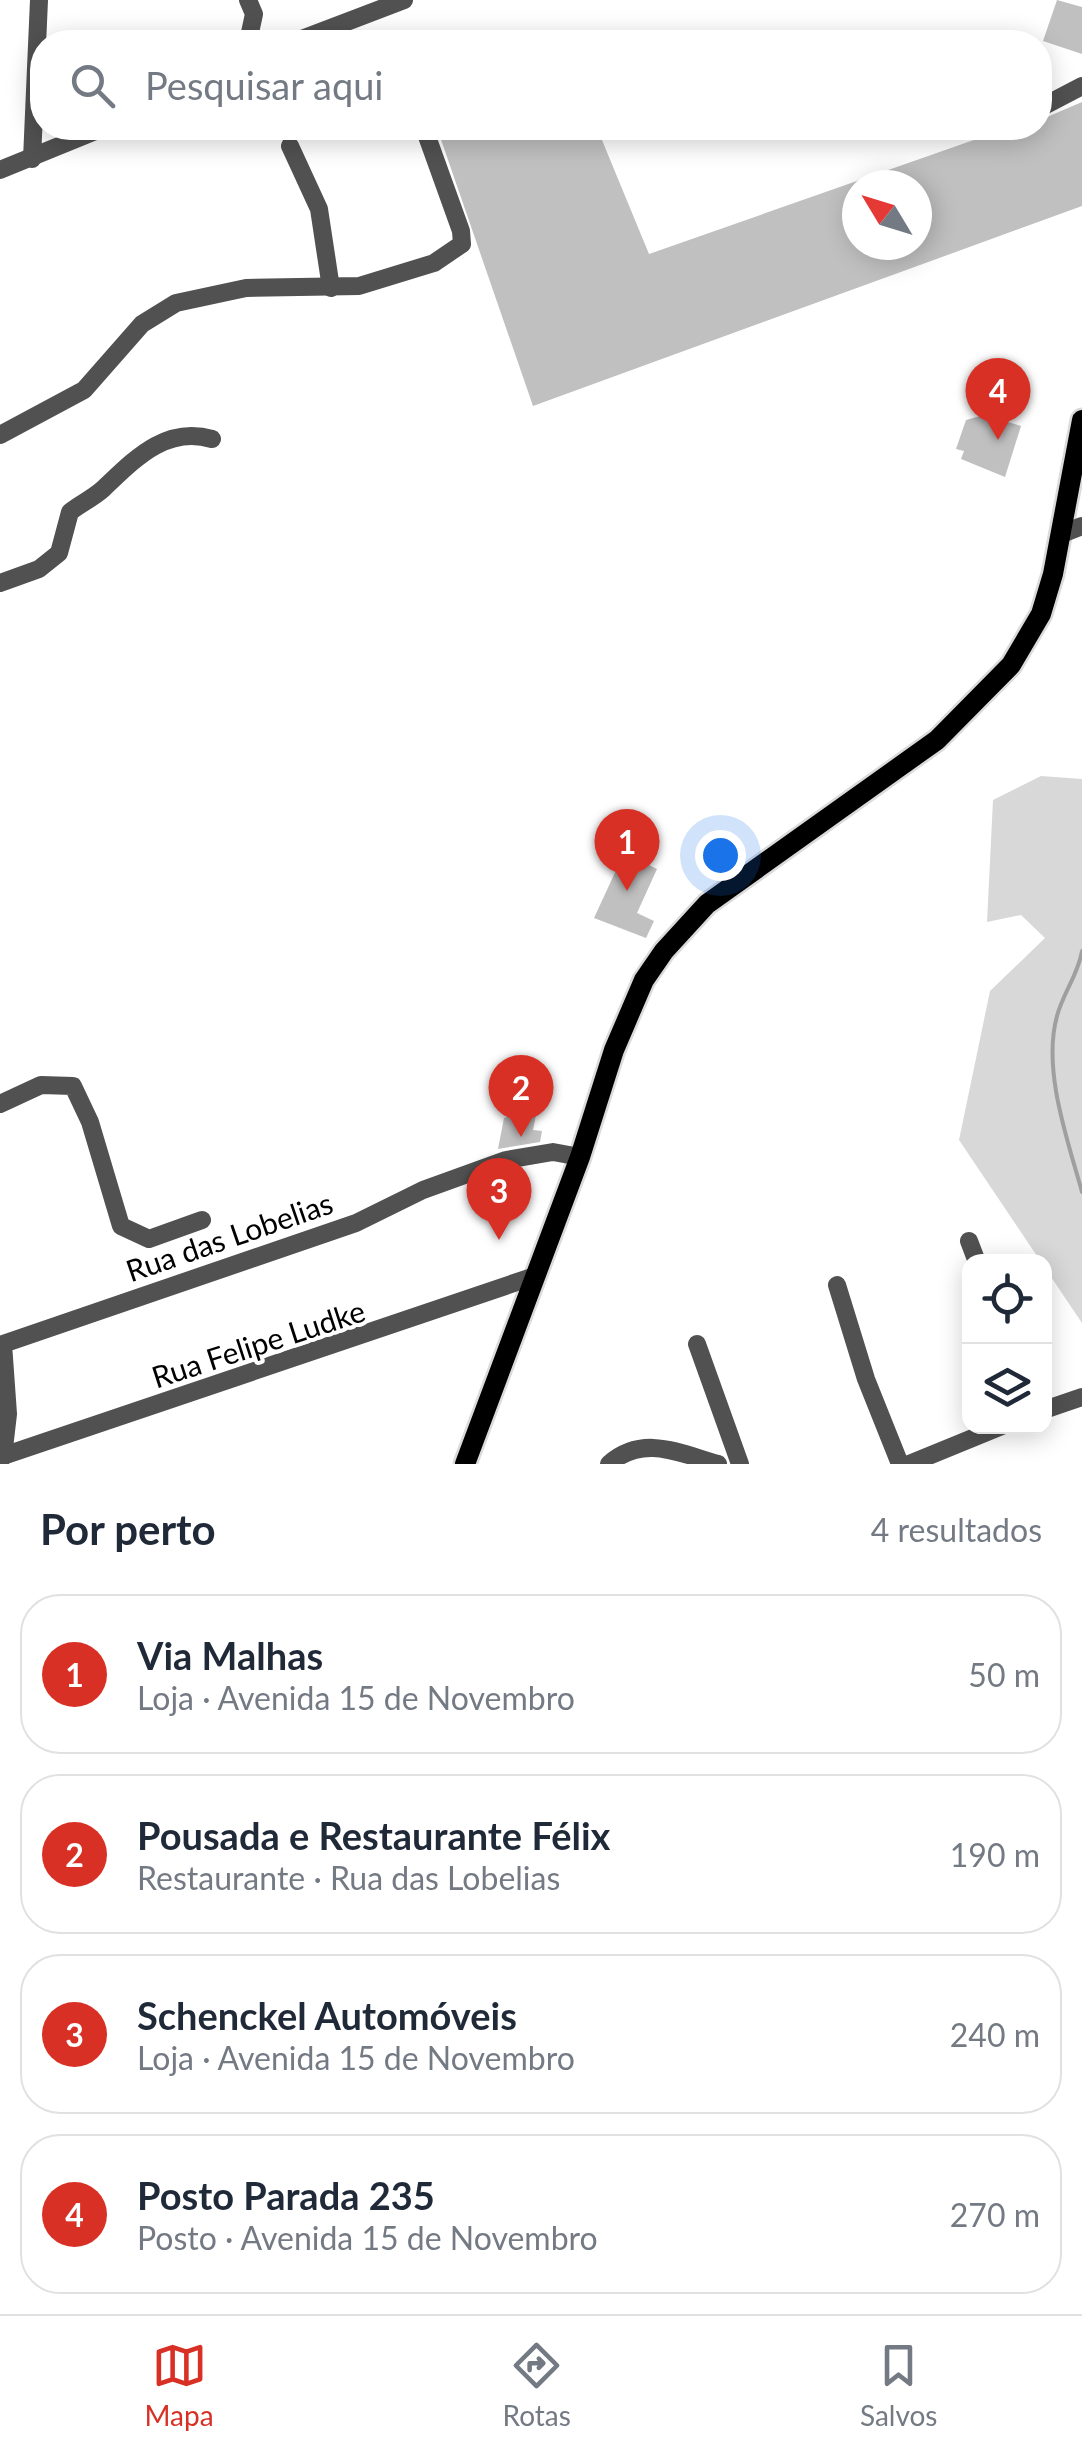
<!DOCTYPE html>
<html lang="pt">
<head>
<meta charset="utf-8">
<style>
	:root { --surface:#fff; --page:#f2f2f3; --text:#1f2937; --muted:#747a83; --line:#e0e1e3; --accent:#d93025 }
	body { margin:0; font-family:Lato,sans-serif; background:var(--page); color:var(--text) }
	.controls { position:absolute; right:30px; bottom:30px; display:grid; overflow:hidden; border-radius:20px; box-shadow:0 5px 25px #0003 }
	.controls button { width:90px; height:90px; display:grid; place-items:center; padding:0; border:0; border-bottom:2px solid var(--line); background:var(--surface); color:var(--text); font:50px sans-serif }
	.compass { position:absolute; left:842px; top:170px; width:90px; height:90px; border-radius:50%; background:var(--surface); box-shadow:0 5px 25px #0003; rotate:308deg }
	.you { position:absolute; left:720px; top:855px; width:35px; height:35px; margin:-25px; border:8px solid #fff; border-radius:50%; background:#1a73e8; box-shadow:0 0 0 15px #1a73e833 }
	.badge { display:grid; place-items:center; width:65px; height:65px; border-radius:50%; background:var(--accent); color:#fff; font-size:32px; font-weight:700 }
	.pin { position:absolute; translate:-50% -82px; filter:drop-shadow(0 2px 5px #0008) }
	.pin::after { content:''; position:absolute; top:52px; width:35px; height:30px; background:inherit; clip-path:polygon(0 0,100% 0,50% 100%) }
	.list { margin:0; padding:0; list-style:none }
	h2 { display:flex; justify-content:space-between; align-items:center; height:130px; margin:0; padding:0 40px; font-size:42px }
	h2 small { font-size:32px; font-weight:400; color:var(--muted) }
	.list li { display:grid; grid-template-columns:65px 1fr auto; gap:30px; align-items:center; box-sizing:border-box; height:160px; margin:0 20px 20px; padding:0 20px; border:2px solid var(--line); border-radius:40px }
	.list b { display:block; font-size:38px; white-space:nowrap }
	.list p { margin:0; font-size:32px; white-space:nowrap; color:var(--muted) }
	.list em { font-size:32px; font-style:normal; color:var(--muted) }
	.icon { flex:none; width:55px; height:55px; fill:none; stroke:currentColor; stroke-width:2; stroke-linecap:round; stroke-linejoin:round }
	.map { position:relative; flex:none; width:1082px; height:1464px; overflow:hidden }
	.search { position:absolute; background:var(--surface); box-shadow:0 5px 25px #0003; left:30px; right:30px; top:30px; height:110px; display:flex; align-items:center; gap:25px; box-sizing:border-box; padding:0 35px; border-radius:40px; color:var(--muted); font-size:38px }
	.sheet { height:850px; background:var(--surface) }
	nav { display:flex; justify-content:space-around; align-items:center; box-sizing:border-box; height:140px; border-top:2px solid var(--line); background:var(--surface); font-size:28px; color:var(--muted) }
	nav a { display:grid; justify-items:center; gap:5px }
	nav .on { color:var(--accent) }
	.map>svg:first-child { display:block }
	.green { fill:#d8d8d8 }
	.lines { fill:none; stroke-linecap:round; stroke-linejoin:round }
	.stream { stroke:#9f9f9f; stroke-width:4 }
	.building { fill:#c0c0c0; fill-rule:evenodd }
	.major-casing { stroke:#dbdbdb; stroke-width:25 }
	.minor { stroke:#515151; stroke-width:18 }
	.major { stroke:#000; stroke-width:20 }
	.labels { text-anchor:middle; dominant-baseline:central; stroke-width:8; stroke-linejoin:round; paint-order:stroke }
	.street-label { font-size:30px; fill:#000; stroke:#fff }
</style>
</head>
<body>
<div class="map">
<svg width="1082" height="1464" viewBox="0 0 1082 1464">
	<rect width="100%" height="100%" fill="#fff"/>
	<path class="green" d="M1041 776 1082 779V1323L959 1140 990 991 1045 938 1021 915 987 922 993 800Z"/>
	<g class="lines">
		<path class="stream" d="M1082 951C1078 975 1063 993 1057 1016 1042 1070 1068 1141 1082 1192"/>
	</g>
	<g class="building">
		<path d="M1057 0 1082 7V54L1043 41Z"/>
		<path d="M1082 102V206L533 406 437 128H597L649 254 1008 128H1040V120ZM857 185H917V245H857Z"/>
		<path d="M984 415 1021 426 1005 477 961 459 964 451 956 449 966 420Z"/>
		<path d="M624 853 657 869 637 913 654 921 646 938 594 918Z"/>
		<path d="M528 1111 536 1115 533 1130 542 1131 540 1142 498 1149 504 1118Z"/>
	</g>
	<g class="lines">
		<defs>
			<path id="major" d="M465 1464 580 1157 614 1050 644 980 664 951 707 904 937 740 1011 665 1041 614 1053 574 1082 420"/>
		</defs>
		<use href="#major" class="major-casing"/>
		<g class="minor">
			<path d="M248 0 254 14 248 42"/>
			<path d="M294 42 404 0"/>
			<path d="M1040 108 1082 86"/>
			<path d="M951 130 972 128"/>
			<path d="M290 146 319 209 331 288"/>
			<path d="M32 159 39 0"/>
			<path d="M0 170 103 128"/>
			<path d="M0 435 84 390 142 324 176 303 246 288 359 286 434 263 462 244 461 231 424 128"/>
			<path d="M1064 533 1082 526"/>
			<path d="M0 583 39 569 59 553 70 512C80 504 93 498 103 489 133 461 165 425 212 439"/>
			<path d="M0 1104 41 1085 73 1086 90 1122 121 1226 149 1239 202 1220"/>
			<path d="M969 1241 977 1262"/>
			<path d="M837 1285 866 1379 900 1464"/>
			<path d="M697 1344 740 1464"/>
			<path d="M1044 1410 1082 1397"/>
			<path d="M0 1457 532 1277"/>
			<path d="M3 1457 8 1414 3 1344 356 1223 423 1190 506 1160 553 1152 580 1157"/>
			<path d="M609 1464C643 1434 679 1453 718 1464"/>
			<path d="M909 1464 1002 1426"/>
		</g>
		<use href="#major" class="major"/>
	</g>
	<g class="labels">
		<g class="street-label">
			<text transform="translate(229 1236) rotate(-19)">Rua das Lobelias</text>
			<text transform="translate(258 1343) rotate(-18)">Rua Felipe Ludke</text>
		</g>
	</g>
</svg>
<div class="controls">
<button><svg class="icon" aria-label="locate" viewBox="0 0 24 24"><circle cx="12" cy="12" r="6"/><path d="M12 2v4M12 18v4M2 12h4M18 12h4"/></svg></button>
<button><svg class="icon" aria-label="layers" viewBox="0 0 24 24"><path d="M12 4l9 5-9 5-9-5zM3 14l9 5 9-5"/></svg></button>
</div>
<svg class="compass" viewBox="-18 -18 36 36"><path d="M0-13l5 13h-10z" fill="#e53935"/><path d="M0 13l5-13h-10z" fill="#747a83"/></svg>
<div class="you"></div>
<div class="pin badge" style="left:627px;top:891px">1</div>
<div class="pin badge" style="left:521px;top:1137px">2</div>
<div class="pin badge" style="left:499px;top:1240px">3</div>
<div class="pin badge" style="left:998px;top:440px">4</div>
<div class="search"><svg class="icon" aria-label="search" viewBox="0 0 24 24"><circle cx="10" cy="10" r="6"/><path d="M15 15l6 6"/></svg>Pesquisar aqui</div>
</div>
<section class="sheet">
<h2>Por perto<small>4 resultados</small></h2>
<ul class="list">
<li><span class="badge">1</span><div><b>Via Malhas</b><p>Loja · Avenida 15 de Novembro</p></div><em>50 m</em></li>
<li><span class="badge">2</span><div><b>Pousada e Restaurante Félix</b><p>Restaurante · Rua das Lobelias</p></div><em>190 m</em></li>
<li><span class="badge">3</span><div><b>Schenckel Automóveis</b><p>Loja · Avenida 15 de Novembro</p></div><em>240 m</em></li>
<li><span class="badge">4</span><div><b>Posto Parada 235</b><p>Posto · Avenida 15 de Novembro</p></div><em>270 m</em></li>
</ul>
</section>
<nav>
<a class="on"><svg class="icon" aria-label="map" viewBox="0 0 24 24"><path d="M3 6l6-2 6 2 6-2v14l-6 2-6-2-6 2zM9 4v14M15 6v14"/></svg>Mapa</a>
<a><svg class="icon" aria-label="directions" viewBox="0 0 24 24"><path d="M12 3l9 9-9 9-9-9zM9 14v-3h6M13 9l2 2-2 2"/></svg>Rotas</a>
<a><svg class="icon" aria-label="saved" viewBox="0 0 24 24"><path d="M7 4h10v16l-5-4-5 4z"/></svg>Salvos</a>
</nav>
</body>
</html>
